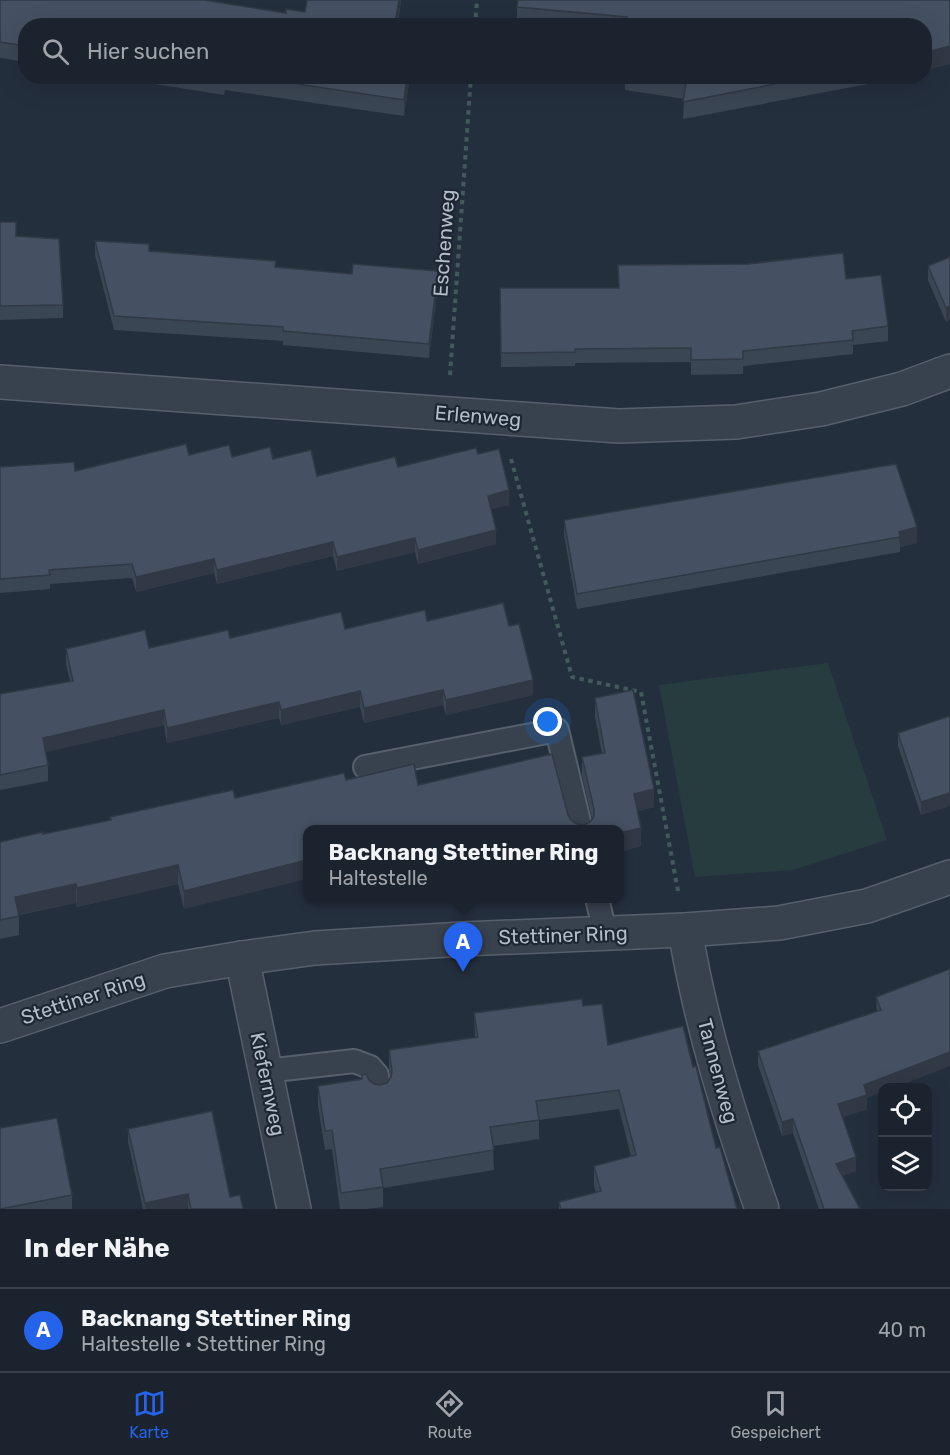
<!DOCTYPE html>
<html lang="de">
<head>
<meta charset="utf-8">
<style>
	:root { --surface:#1b232e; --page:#282f3a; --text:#f1f3f6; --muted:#a0a4aa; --line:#39404a; --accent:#2563eb }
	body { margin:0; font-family:Rubik,sans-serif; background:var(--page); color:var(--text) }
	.controls { position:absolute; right:18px; bottom:18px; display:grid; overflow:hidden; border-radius:12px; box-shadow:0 6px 24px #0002 }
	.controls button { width:54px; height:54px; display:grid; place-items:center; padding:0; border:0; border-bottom:2px solid var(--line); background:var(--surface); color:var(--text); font:30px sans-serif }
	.you { position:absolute; left:548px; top:722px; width:21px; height:21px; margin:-15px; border:4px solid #fff; border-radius:50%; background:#1a73e8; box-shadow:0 0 0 9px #1a73e833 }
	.badge { display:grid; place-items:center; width:39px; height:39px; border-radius:50%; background:var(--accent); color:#fff; font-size:20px; font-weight:700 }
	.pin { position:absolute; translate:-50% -50px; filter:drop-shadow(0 2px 3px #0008) }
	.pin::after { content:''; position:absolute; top:32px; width:21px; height:18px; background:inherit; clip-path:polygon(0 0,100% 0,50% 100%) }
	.popup { position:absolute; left:303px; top:825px; width:321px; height:78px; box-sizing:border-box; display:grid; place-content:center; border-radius:12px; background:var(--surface); filter:drop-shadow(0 2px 4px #0005); font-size:20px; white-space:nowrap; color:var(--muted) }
	.popup b { font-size:22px; color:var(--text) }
	.popup::after { content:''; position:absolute; left:50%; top:100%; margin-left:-12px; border:12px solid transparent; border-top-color:var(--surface) }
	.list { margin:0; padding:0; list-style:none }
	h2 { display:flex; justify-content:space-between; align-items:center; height:78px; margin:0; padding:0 24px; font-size:26px }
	h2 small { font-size:20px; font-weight:400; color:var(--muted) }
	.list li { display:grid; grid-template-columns:39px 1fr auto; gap:18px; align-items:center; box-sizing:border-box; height:84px; padding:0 24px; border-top:2px solid var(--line) }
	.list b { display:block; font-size:22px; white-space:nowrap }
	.list p { margin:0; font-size:20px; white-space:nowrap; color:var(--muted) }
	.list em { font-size:20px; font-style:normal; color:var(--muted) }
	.icon { flex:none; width:33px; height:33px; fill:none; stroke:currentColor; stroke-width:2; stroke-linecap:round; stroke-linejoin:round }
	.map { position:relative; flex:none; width:950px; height:1209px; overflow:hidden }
	.search { position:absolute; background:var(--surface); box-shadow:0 6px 24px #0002; left:18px; right:18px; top:18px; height:66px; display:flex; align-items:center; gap:15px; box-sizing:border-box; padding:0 21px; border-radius:24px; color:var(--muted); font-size:22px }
	.sheet { height:162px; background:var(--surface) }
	nav { display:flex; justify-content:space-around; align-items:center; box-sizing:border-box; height:84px; border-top:2px solid var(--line); background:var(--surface); font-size:16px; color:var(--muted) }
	nav a { display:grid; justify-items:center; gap:3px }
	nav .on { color:var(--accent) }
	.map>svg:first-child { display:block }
	.green { fill:#263c3f }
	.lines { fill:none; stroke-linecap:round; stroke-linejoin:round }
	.service-casing { stroke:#565f6c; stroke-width:26 }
	.minor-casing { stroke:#565f6c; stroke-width:36 }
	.tertiary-casing { stroke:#565f6c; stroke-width:36 }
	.path { stroke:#44595c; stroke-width:4; stroke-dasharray:4.5 4.5; stroke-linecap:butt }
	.service { stroke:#38414e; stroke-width:22 }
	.minor { stroke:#38414e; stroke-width:33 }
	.tertiary { stroke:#38414e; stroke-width:33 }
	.wall { fill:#3b4654 }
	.shaded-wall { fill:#303945 }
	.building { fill:#455162; stroke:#303945; stroke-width:1.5 }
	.labels { text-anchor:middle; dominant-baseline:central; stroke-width:4.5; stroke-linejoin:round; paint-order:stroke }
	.street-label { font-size:20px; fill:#b4bcc9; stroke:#1d2633 }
</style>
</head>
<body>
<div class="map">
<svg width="950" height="1209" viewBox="0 0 950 1209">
	<rect width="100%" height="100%" fill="#242f3e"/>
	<path class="green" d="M828 663 887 840 793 870 695 877 659 685Z"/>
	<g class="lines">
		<defs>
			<g id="service">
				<path d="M365 767 557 730 581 830"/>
				<path d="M597 898 605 933"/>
				<path d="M266 1071 354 1061 370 1067 377 1075 379 1091"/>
			</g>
			<g id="minor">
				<path d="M0 382 619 426 736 422 821 409 902 389 950 371"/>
				<path d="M685 930C701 1026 730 1118 762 1209"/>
				<path d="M242 958 294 1209"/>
			</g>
			<path id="tertiary" d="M0 1026 165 971 242 958 315 948 463 939 685 930 779 923 867 906 950 877"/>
		</defs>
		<use href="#service" class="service-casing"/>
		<use href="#minor" class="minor-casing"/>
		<use href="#tertiary" class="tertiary-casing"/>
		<g class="path">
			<path d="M475 26 477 0"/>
			<path d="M450 375 471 76"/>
			<path d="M511 459 572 677 641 692 678 891"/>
		</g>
		<use href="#service" class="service"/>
		<use href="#minor" class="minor"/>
		<use href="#tertiary" class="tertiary"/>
	</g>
	<g class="wall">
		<path d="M0 0 286 13 305 12 401 0 398 25 26 26V62L0 58Z"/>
		<path d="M950 0V64L924 70V26L517 25V7Z"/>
		<path d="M104 76H410L404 116 225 90 224 95Z"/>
		<path d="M625 76H902L884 81 683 119 684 99 625 90Z"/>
		<path d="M0 222 16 236 63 305V318L0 320Z"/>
		<path d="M95 241 149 251 276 267 438 285 429 358 283 345V341L114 330 95 255Z"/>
		<path d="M950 257 946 322 928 280V266Z"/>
		<path d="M846 279 888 326V341L853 345V354L743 366V374L691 375V362L575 363V366L501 367 500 288H618Z"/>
		<path d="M478 454 509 505 491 509 496 544 418 564 415 552 337 571 333 556 217 584 214 573 136 592 132 578 50 584V589L0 593V467L75 471 189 455 273 459 317 476 398 467Z"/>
		<path d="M896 464 917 543 900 547V552L577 609 564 535V520Z"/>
		<path d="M427 621 509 626 533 695 446 715 443 705 364 723 360 707 281 725 279 718 167 743 164 725 45 752 48 765V781L0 790V694L70 681 66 664V649L149 648 230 638 345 629Z"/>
		<path d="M595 698 654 807 638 811 641 846 619 852V830H307L184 909 178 884 77 907 76 903 19 915V935L0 939V842L110 821V817L235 798 346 780 418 785 568 815 571 820 577 824 585 825 591 821 592 819 582 776V757L602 753 595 717Z"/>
		<path d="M950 716V806L921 815 898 746V733Z"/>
		<path d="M950 969 867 1098V1109L842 1117 856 1171 842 1176 860 1209H819L793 1133 782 1136 758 1065V1051L877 1012 876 997Z"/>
		<path d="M583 1006 608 1045 693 1067 716 1148 737 1209H559V1202L596 1192 594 1186V1166L631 1156 619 1109 539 1120V1139L493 1146 494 1170 383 1188V1207L366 1209H340L332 1149 325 1150 318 1106V1086L362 1079V1075L374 1084 380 1085 387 1083 390 1078 389 1070V1050L475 1038 474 1013Z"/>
		<path d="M128 1129 230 1197 243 1209H189L188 1208 183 1209H143L128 1142Z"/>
		<path d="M72 1195V1209H0Z"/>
	</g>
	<g class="shaded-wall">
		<path d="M399 0H401L397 26H395Z"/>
		<path d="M950 46V64L924 70V53Z"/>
		<path d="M407 76H410L404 116V100Z"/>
		<path d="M884 76H902L884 81Z"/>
		<path d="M438 271V285L429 358V344Z"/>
		<path d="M950 306V320L946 322V308Z"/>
		<path d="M509 490V505L488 510V496Z"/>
		<path d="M917 527V543L900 547 899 532Z"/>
		<path d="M496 530V544L418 564V550Z"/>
		<path d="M415 538V552L337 571V557Z"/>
		<path d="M333 542V556L217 584V570Z"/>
		<path d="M214 559V573L136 592V577Z"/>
		<path d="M533 680V695L446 715V700Z"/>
		<path d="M443 690V705L364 723V708Z"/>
		<path d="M360 691V707L281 725V710Z"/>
		<path d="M279 702V718L167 743V728Z"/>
		<path d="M164 710V725L43 753V738Z"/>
		<path d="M654 789V807L634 812V794Z"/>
		<path d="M950 793V806L921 815V802Z"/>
		<path d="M641 828V846L619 852V833Z"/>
		<path d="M307 860V879L184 909V891Z"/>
		<path d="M178 865V884L77 907V888Z"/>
		<path d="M76 884V903L15 915V897Z"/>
		<path d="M950 1052V1066L894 1088H882V1092L867 1098V1109L838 1119V1104L864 1085Z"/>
		<path d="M793 1119V1133L782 1136V1122Z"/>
		<path d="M856 1157V1171L836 1178V1164Z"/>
		<path d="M188 1194V1208L183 1209H145V1203Z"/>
	</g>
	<g class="building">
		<path d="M0 0H204L286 13V9L305 12 307 0H399L395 24 403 26H26V46L0 42Z"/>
		<path d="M518 0H950V46L924 53V26H626L627 17 517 7Z"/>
		<path d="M212 76H224V78Z"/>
		<path d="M244 76H407L404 100Z"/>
		<path d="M650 76H816L683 102 686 82Z"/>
		<path d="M0 222H16V236L59 239 63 305 0 306Z"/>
		<path d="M95 241 149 244V251L276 261 275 267 352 274 353 264 438 271 429 344 283 331V327L114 316Z"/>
		<path d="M843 253 846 279 881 275 888 326 852 331 853 340 743 351V359L691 360V348L575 349V352L501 353 500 288H619L618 265 748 264Z"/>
		<path d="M950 257V306L946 308 928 266Z"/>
		<path d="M186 444 189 455 229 445 232 457 270 447 273 459 311 450 317 476 395 457 398 467 476 448 478 454 499 449 509 490 488 496 496 530 418 550 415 538 337 557 333 542 217 570 214 559 136 577 132 564 49 570 50 575 0 579V467L74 462 75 471Z"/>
		<path d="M896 464 917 527 899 532 900 537 577 594 564 520Z"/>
		<path d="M503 603 509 626 519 624 533 680 446 700 443 690 364 708 360 691 281 710 279 702 167 728 164 710 43 738 48 765 0 775V694L73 681 66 649 145 630 149 648 228 630 230 638 341 612 345 629 425 610 427 621Z"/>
		<path d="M633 690 654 789 634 794 641 828 619 833V830H307V860L184 891 178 865 77 888 76 884 15 897 19 916 0 920V842L43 832V834L111 820 110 817 233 790 235 798 344 773 346 780 414 764 418 785 552 754 568 815 571 820 577 824 585 825 591 821 594 816V809L582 757 605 753 595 698Z"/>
		<path d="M950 716V793L921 802 898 733Z"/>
		<path d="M950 969V1052L864 1085 867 1095 838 1104 856 1157 836 1164 860 1209H824L793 1119 782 1122 758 1051 881 1010 876 997Z"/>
		<path d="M582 999 583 1006 602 1004 608 1045 683 1026 693 1067 696 1066 716 1148 720 1147 737 1209H561L559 1202 601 1191 594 1166 636 1155 619 1090 536 1101 539 1120 490 1127 494 1150 380 1169 383 1187 341 1193 332 1130 325 1131 318 1086 362 1079V1075L366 1074 369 1080 374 1084 380 1085 387 1083 391 1077 392 1070 389 1050 478 1037 474 1013Z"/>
		<path d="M212 1111 230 1197 240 1195 243 1209H191L188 1194 145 1203 128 1129Z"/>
		<path d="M57 1118 72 1195 0 1209V1128Z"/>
	</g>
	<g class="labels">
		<g class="street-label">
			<text transform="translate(444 243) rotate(-86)">Eschenweg</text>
			<text transform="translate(478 416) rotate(5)">Erlenweg</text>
			<text transform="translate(563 935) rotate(-2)">Stettiner Ring</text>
			<text transform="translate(83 998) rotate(-18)">Stettiner Ring</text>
			<text transform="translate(718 1071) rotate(75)">Tannenweg</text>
			<text transform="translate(268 1084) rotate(78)">Kiefernweg</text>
		</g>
	</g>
</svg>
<div class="controls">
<button><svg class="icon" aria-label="locate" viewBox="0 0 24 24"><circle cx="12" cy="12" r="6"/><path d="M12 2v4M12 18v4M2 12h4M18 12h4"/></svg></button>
<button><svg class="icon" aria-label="layers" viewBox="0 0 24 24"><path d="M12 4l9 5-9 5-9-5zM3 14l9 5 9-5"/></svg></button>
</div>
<div class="you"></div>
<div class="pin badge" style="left:463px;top:972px">A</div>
<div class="popup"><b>Backnang Stettiner Ring</b>Haltestelle</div>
<div class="search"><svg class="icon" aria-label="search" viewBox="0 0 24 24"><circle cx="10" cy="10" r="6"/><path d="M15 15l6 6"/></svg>Hier suchen</div>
</div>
<section class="sheet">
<h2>In der Nähe<small></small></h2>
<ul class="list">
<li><span class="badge">A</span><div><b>Backnang Stettiner Ring</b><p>Haltestelle · Stettiner Ring</p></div><em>40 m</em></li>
</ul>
</section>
<nav>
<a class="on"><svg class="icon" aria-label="map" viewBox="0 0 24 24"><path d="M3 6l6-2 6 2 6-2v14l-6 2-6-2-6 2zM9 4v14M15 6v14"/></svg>Karte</a>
<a><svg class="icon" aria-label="directions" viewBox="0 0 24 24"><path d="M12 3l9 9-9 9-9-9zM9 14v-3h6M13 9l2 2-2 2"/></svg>Route</a>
<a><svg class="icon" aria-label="saved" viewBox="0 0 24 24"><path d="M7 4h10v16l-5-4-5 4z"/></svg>Gespeichert</a>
</nav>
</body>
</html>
